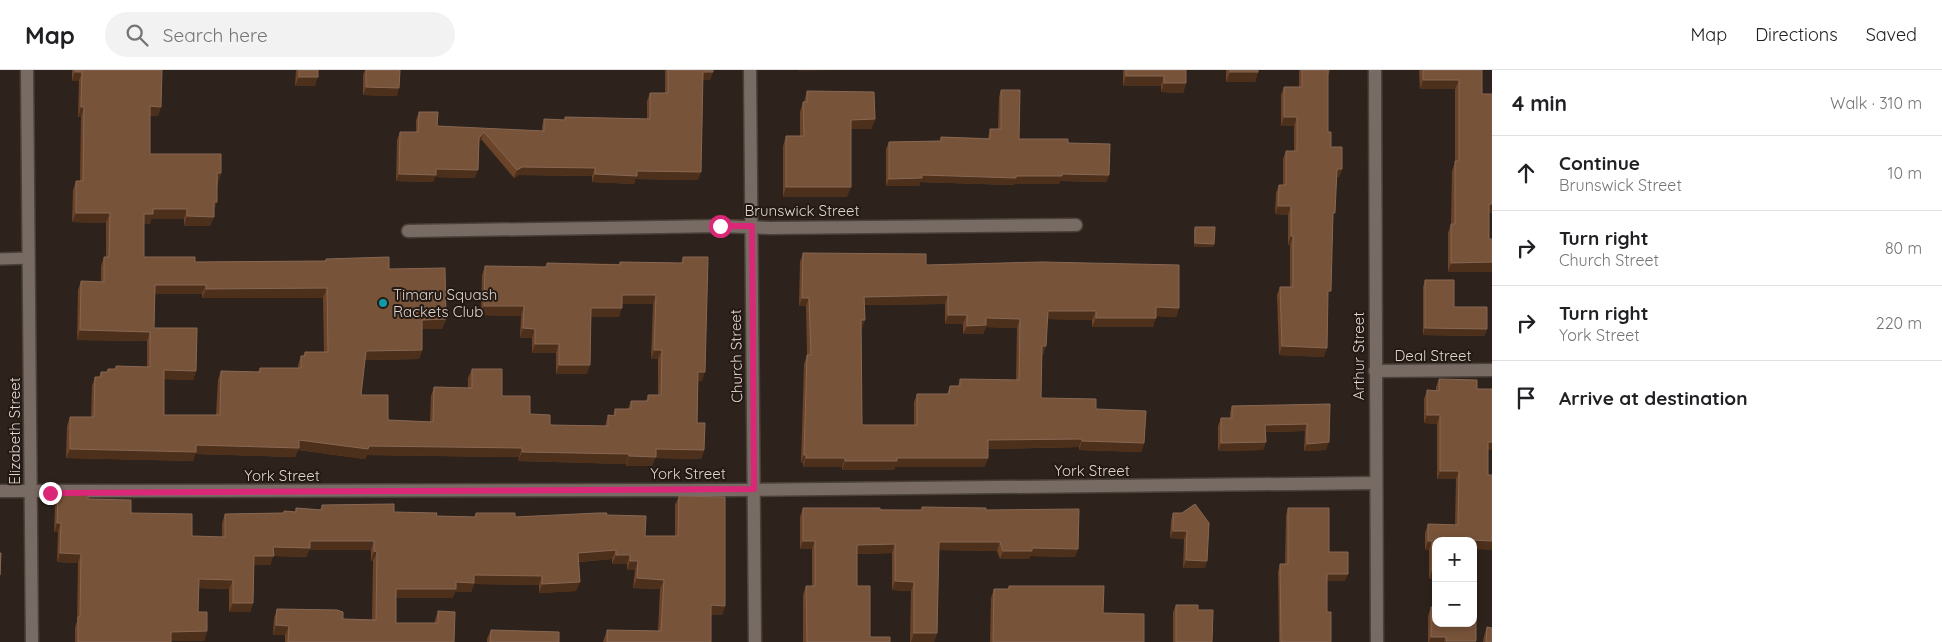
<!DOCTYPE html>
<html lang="en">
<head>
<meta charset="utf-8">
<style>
	:root { --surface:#fff; --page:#f2f2f2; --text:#202124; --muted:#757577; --line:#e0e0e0 }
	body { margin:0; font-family:Quicksand,sans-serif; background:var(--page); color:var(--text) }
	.controls { position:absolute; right:15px; bottom:15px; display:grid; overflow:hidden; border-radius:10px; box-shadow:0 2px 8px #0003 }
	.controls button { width:45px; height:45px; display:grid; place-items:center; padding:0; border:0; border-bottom:1px solid var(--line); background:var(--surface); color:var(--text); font:25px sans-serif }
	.stop { position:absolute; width:15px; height:15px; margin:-11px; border:4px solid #db2777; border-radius:50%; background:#fff }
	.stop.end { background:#db2777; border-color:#fff; box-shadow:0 1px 5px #0008 }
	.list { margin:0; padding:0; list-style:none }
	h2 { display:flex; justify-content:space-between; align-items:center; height:65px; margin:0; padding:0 20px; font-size:21px }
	h2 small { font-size:16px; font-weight:400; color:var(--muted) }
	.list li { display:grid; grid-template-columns:32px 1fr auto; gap:15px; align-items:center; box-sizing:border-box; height:75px; padding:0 20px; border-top:1px solid var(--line) }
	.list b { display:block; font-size:19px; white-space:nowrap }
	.list p { margin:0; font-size:16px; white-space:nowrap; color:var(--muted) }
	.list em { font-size:16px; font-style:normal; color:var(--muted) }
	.icon { flex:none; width:28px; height:28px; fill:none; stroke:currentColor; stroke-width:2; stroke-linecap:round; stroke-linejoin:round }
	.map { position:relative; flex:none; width:1492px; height:572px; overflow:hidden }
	header { display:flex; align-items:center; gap:30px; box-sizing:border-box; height:70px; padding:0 25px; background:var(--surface); border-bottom:1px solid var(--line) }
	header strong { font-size:24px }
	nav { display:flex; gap:28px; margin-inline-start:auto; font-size:18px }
	.search { width:350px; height:45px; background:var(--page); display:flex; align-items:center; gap:12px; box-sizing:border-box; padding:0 18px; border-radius:28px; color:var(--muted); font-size:19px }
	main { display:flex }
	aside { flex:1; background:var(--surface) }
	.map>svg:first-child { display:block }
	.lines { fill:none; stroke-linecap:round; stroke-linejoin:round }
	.service-casing { stroke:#4a413b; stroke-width:14 }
	.minor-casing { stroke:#4a413b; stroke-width:15 }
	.tertiary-casing { stroke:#4a413b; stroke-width:15 }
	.service { stroke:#786b63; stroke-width:11 }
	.minor { stroke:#786b63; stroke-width:12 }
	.tertiary { stroke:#786b63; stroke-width:12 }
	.wall { fill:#6b4328; fill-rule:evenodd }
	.shaded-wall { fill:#4d301b }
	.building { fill:#77533a; stroke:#876752; fill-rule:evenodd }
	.route { stroke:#db2777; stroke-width:6 }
	.culture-dot { fill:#0f9aa8; stroke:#241913; stroke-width:2 }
	.labels { text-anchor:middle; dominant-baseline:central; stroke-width:4; stroke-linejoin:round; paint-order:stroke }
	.street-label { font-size:15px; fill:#ddd6d1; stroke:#241913 }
	.poi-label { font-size:15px; fill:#ddd6d1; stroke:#241913; text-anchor:start }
</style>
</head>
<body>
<header>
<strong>Map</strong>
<div class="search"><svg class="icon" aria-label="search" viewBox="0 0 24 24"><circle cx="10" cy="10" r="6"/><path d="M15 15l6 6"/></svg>Search here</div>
<nav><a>Map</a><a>Directions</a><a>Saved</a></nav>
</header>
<main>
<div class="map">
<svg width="1492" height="572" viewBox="0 0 1492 572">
	<rect width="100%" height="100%" fill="#2e231c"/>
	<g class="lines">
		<defs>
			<path id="service" d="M0 189 29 188"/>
			<g id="minor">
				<path d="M27 0 32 572"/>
				<path d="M1375 0 1377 572"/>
				<path d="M408 161 720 156 771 158 1076 155"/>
				<path d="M1375 301 1492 300"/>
				<path d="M0 421 730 420 1375 413"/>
			</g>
			<path id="tertiary" d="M750 0 755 572"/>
		</defs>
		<use href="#service" class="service-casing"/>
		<use href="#minor" class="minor-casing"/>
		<use href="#tertiary" class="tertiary-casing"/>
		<use href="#service" class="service"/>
		<use href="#minor" class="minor"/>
		<use href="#tertiary" class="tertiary"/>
	</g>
	<g class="wall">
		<path d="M72 0H162L158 46H150V84L221 103 218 112 214 141 210 156H184V149H151L150 154 144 153V187L195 192 325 191 326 189 389 199 446 249 442 259H422V280L419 289 365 290 361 325 388 350 430 352 431 326 434 317 468 318V308L472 299 502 326 530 344 550 355 605 356 608 345 613 346 615 339H628L631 331H646L648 325H658V289H651L653 234H622L619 247H591L587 304H556V283H532V268H520L521 246 481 245 482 205 485 196 545 197 547 193 619 194 620 192 681 193 683 187 702 311H698L697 353 704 380 701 389 655 388 652 396H626V394L518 391 519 387 367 385 365 389 298 380 295 387 195 384 193 391 66 388 67 356 70 347H91L92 316 95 307H99L101 302H106L108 299H115L116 296 147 297V271L77 270 78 220 81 211 101 212V196L104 187H106V153L72 152 73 120 76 111H80L81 47H78L79 11H72ZM155 224H202V228H323L324 282H305L303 286H301L298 295V298H260L258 302 221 301 218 310 216 345H164V309L193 310 196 301 154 258Z"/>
		<path d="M296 0H318L315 16H295Z"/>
		<path d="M365 0H400L397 26 363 25V5Z"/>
		<path d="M665 0H713L710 10H703L698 110 635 109 634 114 592 112V106L519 105 514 108 481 69 479 72 475 108 435 107 433 112 396 111 397 70 400 62H416V50L419 42 437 56 542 61V57L544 49 564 50 565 47 647 49V31L650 23H665Z"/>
		<path d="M1123 0H1186V13L1183 23 1161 22V16H1123Z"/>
		<path d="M1226 0H1258V2L1255 12H1226Z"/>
		<path d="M1299 0H1330L1328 6V62L1331 77 1342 99 1339 107H1337L1332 151 1324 287 1279 285 1277 225 1280 217H1290V175H1288V145L1275 144 1276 123 1279 115H1283V89L1286 81H1294V56H1281V25L1284 17H1299Z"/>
		<path d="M1419 0H1482V24H1492V143H1489L1448 202V163L1451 154 1452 101 1455 92V19H1420Z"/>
		<path d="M1001 20 1019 69 1068 73 1107 112 1060 111 1059 114H1014L1013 115 920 112 919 116H886V79L889 72 940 71 941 67 988 68 990 59H998L999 27Z"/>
		<path d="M807 21 875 49 871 59H851L847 127H783V76L786 66H800V42L803 32H804Z"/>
		<path d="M1195 157 1214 174 1213 177H1194V161Z"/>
		<path d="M803 183 926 195 1179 238 1176 247 1156 246 1153 257H1092V250L1047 249 1043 285H1042L1041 328 1096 339 1144 373 1141 382 1079 380V377L988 379V388L984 397H895L894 400H842V397H803V393H801L804 294 807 285 806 236H799L800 192ZM945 234V254H963V264H983L986 257 1017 258 1016 310 960 309 958 316H950L947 324H917L914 332V355H862L861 259 864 235Z"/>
		<path d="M1425 210 1454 237 1487 259 1484 266 1423 265V217Z"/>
		<path d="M1439 309 1477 319 1492 380H1488V405L1492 480 1436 471V553L1475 572H1428V546L1431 537H1436L1434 509H1429V480H1425V463L1428 454 1455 455 1456 409H1437V354L1424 353V329L1427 320 1436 321V317Z"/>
		<path d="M1330 334 1326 380 1304 381 1305 361 1266 362V372L1263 380 1218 381V356L1221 348H1230V343L1232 336Z"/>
		<path d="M66 422 131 443 192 466 222 467V453L225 444 283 443 284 441 295 442 296 438 320 440 322 435 436 446 474 447 476 443 515 447 606 445 645 466H675V435L679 426 725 536 722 545H711V572H603L607 560 658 561 660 519 633 518 635 500H627V494H612V489L579 492 576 521 539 523V515L474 514 471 522H455L452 528H396V553H435V550L438 541 454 572H285V565H273L274 548 277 539 343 549 372 550 373 491H371V480H309L306 487 273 486 270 495H254L253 533 250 542H229V519L199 518 198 542 207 561 204 571H171V572H75V557L77 551 78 493 57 492 58 462H54L55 436 58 427 64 425Z"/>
		<path d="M922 437 986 440 1075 487 1030 486 1029 489H1000L997 481 939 480 937 563 934 572H910L911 521 892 520V483L857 484V516L870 567 890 572H803V525L806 516H812V479H800V447L803 438 921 440Z"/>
		<path d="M1288 438 1329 482 1345 511H1327V542L1331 572H1279L1278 502 1280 494H1285L1286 445Z"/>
		<path d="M1173 443 1209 453 1205 498H1183L1184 469 1170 468 1171 451Z"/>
		<path d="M1009 516 1103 543 1144 572H990L991 528 994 519H1008Z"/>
		<path d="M1176 535 1198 540 1212 572H1173V542Z"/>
		<path d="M1487 557 1492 572H1483L1484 566Z"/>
		<path d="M491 560 559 572H487V569Z"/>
	</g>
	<g class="shaded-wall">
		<path d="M799 0H840L798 1Z"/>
		<path d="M75 2H82L79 11H72Z"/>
		<path d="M703 2H713L710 10H700Z"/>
		<path d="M1230 2H1258L1255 12H1226Z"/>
		<path d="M1126 6H1164L1161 16H1123Z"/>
		<path d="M299 7H318L315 16H295Z"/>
		<path d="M1423 10H1459L1455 19H1420Z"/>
		<path d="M1164 13H1186L1183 23 1161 22Z"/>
		<path d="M366 17 399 18 397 26 363 25Z"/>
		<path d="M150 36 161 37 158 46H147Z"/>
		<path d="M81 37H84L81 47H78Z"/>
		<path d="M1284 47H1297L1294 56H1281Z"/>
		<path d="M875 49 871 59H847L851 50Z"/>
		<path d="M484 62 481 69 476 75 479 68Z"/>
		<path d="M522 97 595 98 592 106 519 105 514 108 517 100Z"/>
		<path d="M436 99 478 100 475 108 435 107 433 112 396 111 399 104Z"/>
		<path d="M1337 99H1342L1339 107H1334Z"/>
		<path d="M637 101 701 102 698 110 635 109 634 114 592 112 595 104Z"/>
		<path d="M217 103H221L218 112Z"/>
		<path d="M1062 104 1109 105 1107 112 1060 111 1059 114H1014L1013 115 920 112 919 116H886L889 109 922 105 1016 106Z"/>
		<path d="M786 117H851L847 127H783Z"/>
		<path d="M214 132H217L214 141Z"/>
		<path d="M1489 134H1492V143H1486Z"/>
		<path d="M1278 136H1291L1288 145 1275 144Z"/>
		<path d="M153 139H187L184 149H151L150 154 141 153 144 144Z"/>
		<path d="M76 143H110L106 153 72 152Z"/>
		<path d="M187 146 214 147 210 156H184Z"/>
		<path d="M1291 166H1293L1290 175H1288Z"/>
		<path d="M1195 173 1214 174 1213 177H1194Z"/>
		<path d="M1492 192V202H1448L1451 193Z"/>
		<path d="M155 215H206L202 224H152Z"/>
		<path d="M327 218 323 228H202L206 219Z"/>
		<path d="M622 225H656L653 234H619Z"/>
		<path d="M948 225 945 234 861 235 864 227Z"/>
		<path d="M802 228H809L806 236H799Z"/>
		<path d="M484 236H524L521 246 481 245Z"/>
		<path d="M1156 237 1179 238 1176 247 1152 246Z"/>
		<path d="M591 238H622L619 247H588Z"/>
		<path d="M1048 241H1096L1092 250 1045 249Z"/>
		<path d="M948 245H967L963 254H945Z"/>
		<path d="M986 248 1020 249 1017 258 986 257 983 264H963L967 256Z"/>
		<path d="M1096 248H1156L1153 257H1092Z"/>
		<path d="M446 249 442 259H419L422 250Z"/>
		<path d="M861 250H865L862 259Z"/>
		<path d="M523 258 535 259 532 268H520Z"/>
		<path d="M1425 258 1487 259 1484 266 1423 265Z"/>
		<path d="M80 260 150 262 147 271 77 270Z"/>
		<path d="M535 274H559L556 283H532Z"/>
		<path d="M1042 276H1046L1043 285H1038Z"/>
		<path d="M1282 276 1327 278 1324 287 1279 285Z"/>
		<path d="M422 280 419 289 363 290 366 281Z"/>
		<path d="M654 280H662L658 289H651Z"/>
		<path d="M559 295H590L587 304H556Z"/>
		<path d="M164 300 196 301 193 310 161 309Z"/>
		<path d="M698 302H705L702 311H695Z"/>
		<path d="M1427 345H1440L1437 354 1424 353Z"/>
		<path d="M1307 354 1305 361 1263 362 1265 355Z"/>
		<path d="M1082 369 1079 377 985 379 988 370Z"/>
		<path d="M299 370 369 376 522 378 519 387 367 385 365 389 298 380 295 387 195 384 193 391 66 388 70 379Z"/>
		<path d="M1082 371 1144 373 1141 382 1079 380Z"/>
		<path d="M1266 372 1263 380 1218 381 1221 373Z"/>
		<path d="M1329 372 1326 380 1304 381 1307 374Z"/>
		<path d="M1488 372H1492V380H1485Z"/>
		<path d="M656 379 704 380 701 389 655 388 652 396H626L629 386Z"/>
		<path d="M522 382 629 384 626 394 518 391Z"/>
		<path d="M804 385H806L803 393H801Z"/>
		<path d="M806 388H845L842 397H803Z"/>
		<path d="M897 388H988L984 397H895L894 400H842L845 391Z"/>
		<path d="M1440 401H1459L1456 409H1437Z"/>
		<path d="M57 453H61L58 462H54Z"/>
		<path d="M1173 461H1187L1184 469 1170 468Z"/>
		<path d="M1471 470 1492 471V480L1473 479V471Z"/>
		<path d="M310 471H374L371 480H309L306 487 273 486 270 495H250L254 486 273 477Z"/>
		<path d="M803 471H815L812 479H800Z"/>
		<path d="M1428 471H1432L1429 480H1425Z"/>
		<path d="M939 472H1000L997 481 936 480Z"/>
		<path d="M895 474 892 483 854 484 857 475Z"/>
		<path d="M1032 478 1078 479 1075 487 1030 486 1029 489H1000L1003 481Z"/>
		<path d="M616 480 612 489 575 492 578 483Z"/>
		<path d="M374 481 377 482 373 491H371Z"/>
		<path d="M60 483 81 484 78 493 57 492Z"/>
		<path d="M616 485H630L627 494H612Z"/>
		<path d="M1186 490 1207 491 1205 498H1183Z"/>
		<path d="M630 491H638L635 500H627Z"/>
		<path d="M1432 501H1436V504L1434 509H1429Z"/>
		<path d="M1327 504H1348L1345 511H1325Z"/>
		<path d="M474 505 542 506 539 515 474 514 471 522H455L452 528H393L396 519 456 512Z"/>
		<path d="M637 508 664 510 660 519 633 518Z"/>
		<path d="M199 509 233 510 229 519 196 518Z"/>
		<path d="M895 511 914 512 911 521 892 520Z"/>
		<path d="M580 512 576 521 539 523 542 514Z"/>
		<path d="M233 533H253L250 542H229Z"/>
		<path d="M711 535 725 536 722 545H708Z"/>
		<path d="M276 555 289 556 285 565H273Z"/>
		<path d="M207 561 204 571H167L171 562Z"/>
		<path d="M914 563H937L934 572H911Z"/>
		<path d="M1431 567H1446L1444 572H1429Z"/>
		<path d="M1446 571H1476L1475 572H1445Z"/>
	</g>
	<g class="building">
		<path d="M75 0H162L161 37 150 36V84H221V103H217V132H214V147L187 146V139H153V144H144V187H195V192L326 191V189L389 187V199L445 198 446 249 422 250V280L366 281 361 325H388V350L433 352 434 317 472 318V299H502V326H530V344L550 345V355L608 356V345L615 346V339H631V331H648V325H661L662 280H654L656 225H622V238H591L590 295H559V274H535V259L523 258 524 236H484L485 196 547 197V193L620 195V192L683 193V187H708L705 302H698L697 353H705L704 380 656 379V387L629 386V384L522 382V378L369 376 368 379 299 370V378L196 375V382L70 379V347H94L95 307H101V302H108V299H116V296L150 297V262L80 260 81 211 104 212V187H109L110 143H76V111H83L84 37H81L82 2H75ZM155 215H206V219L327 218 328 282H305V286H301V298H260V302L221 301 220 345H164V300L196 301 197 258H154Z"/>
		<rect x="299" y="0" width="19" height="7"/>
		<path d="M366 0H400L399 18 366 17Z"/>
		<path d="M668 0H713V2H703L701 102 637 101V106L595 104V98L522 97 517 100 484 62 479 68 478 100 436 99V105L399 104 400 62H418L419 42H438L437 56 544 61V49L565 50V47L650 49V23H668Z"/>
		<path d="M1126 0H1186V13H1164V6H1126Z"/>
		<rect x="1230" y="0" width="28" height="2"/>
		<path d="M1302 0H1328V62H1331V77H1342V99H1337L1335 143H1333L1331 221H1328L1327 278 1282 276 1280 217H1293V166H1291V136H1278L1279 115H1286V81H1297V47H1284V17H1302Z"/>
		<path d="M1423 0H1482V24H1492V134H1489V169H1492V192L1451 193V154H1455V91H1459V10H1423Z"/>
		<path d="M1001 20H1020L1019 69H1068V73L1110 74 1109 105 1062 104V106H1016V108L922 105V108L889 109V72L941 71V67L990 69V59H1001Z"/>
		<path d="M807 21 874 22 875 49 851 50V117H786V66H804L803 32H807Z"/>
		<path d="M1195 157H1215L1214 174 1195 173Z"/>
		<path d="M803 183 926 184V195L1042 192 1179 195V238L1156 237V248H1096V241H1048L1046 276H1042L1041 328 1096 329V339L1146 341 1144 373 1082 371V369L988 370V388H897V391H845V388H806V385H804L807 285H811L809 228H802ZM948 225V245H967V256L986 255V248L1020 249 1019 310 960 309V316H950L949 324H917V355H862L861 250H865L864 227Z"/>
		<path d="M1425 210H1454V237H1487V259L1425 258Z"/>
		<path d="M1439 309 1477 310V319H1492V372H1488V405H1492V471L1471 470 1436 471V501H1432V471H1428V454L1458 455 1459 401H1440V345H1427V320L1439 321Z"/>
		<path d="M1330 334 1329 372 1307 374V354L1265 355 1266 372 1221 373V348H1232V336Z"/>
		<path d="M66 422 88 423V429L131 430V443L192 444V466L225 467V444L284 443V441L296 442V438L322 440V435L394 434V442L437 443 436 446 476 447V443H515V447L598 443H607L606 445 646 446 645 466H678L679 426 725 427V536L711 535V572H607V560L661 561 664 510 637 508 638 491H630V485H616V480L578 483 580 512 542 514V506L474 505V513L456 512V519H396V553H438V541L455 542 454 572H288L289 556 276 555 277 539 337 540 343 542V549L376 550 377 482 374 481V471H310V478L273 477 274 486H254L253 533H233V510L199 509 198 542H207V561L171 562V572H78V547H80L81 484 60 483 61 453H57L58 427 66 425Z"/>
		<path d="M1195 434 1209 453 1207 491 1186 490 1187 461H1173V443H1182Z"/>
		<path d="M922 437 986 438V440L1079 439 1078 479 1032 478V481H1003L1000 472H939L937 563H914V512L895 511V474L857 475V516H870V567H890V572H807L806 516H815V471H803V438H880V440H922Z"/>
		<path d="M1288 438H1329V482H1348V504H1327V542H1331V572H1281L1280 494H1288Z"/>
		<path d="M0 483H1L0 505Z"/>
		<path d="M1009 516H1104L1103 543 1144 544V572H993L994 519H1009Z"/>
		<path d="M1176 535H1198V540H1213L1212 572H1176Z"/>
		<path d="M1431 537H1436V553H1473V537H1476V571H1446V567H1431Z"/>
		<path d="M1487 557 1492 558V572H1486Z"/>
		<path d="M491 560 559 562V572H490Z"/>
	</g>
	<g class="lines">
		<path class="route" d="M50 423 754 419 752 156H720"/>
	</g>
	<circle class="culture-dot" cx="383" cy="233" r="5"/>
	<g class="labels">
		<g class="street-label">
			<text x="802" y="140">Brunswick Street</text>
			<text x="1433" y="285">Deal Street</text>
			<text transform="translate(736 286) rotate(-91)">Church Street</text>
			<text transform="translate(1358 286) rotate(-90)">Arthur Street</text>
			<text transform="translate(14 361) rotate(-90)">Elizabeth Street</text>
			<text x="1092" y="400">York Street</text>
			<text x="688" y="403">York Street</text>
			<text x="282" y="405">York Street</text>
		</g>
		<g class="poi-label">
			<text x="393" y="224">Timaru Squash<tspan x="393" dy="17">Rackets Club</tspan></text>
		</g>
	</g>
</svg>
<div class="controls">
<button>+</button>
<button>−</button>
</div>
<div class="stop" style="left:720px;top:156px"></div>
<div class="stop end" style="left:50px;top:423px"></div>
</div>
<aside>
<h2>4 min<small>Walk · 310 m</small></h2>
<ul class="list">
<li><svg class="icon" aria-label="ahead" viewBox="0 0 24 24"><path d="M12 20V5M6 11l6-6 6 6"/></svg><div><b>Continue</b><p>Brunswick Street</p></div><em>10 m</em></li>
<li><svg class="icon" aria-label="right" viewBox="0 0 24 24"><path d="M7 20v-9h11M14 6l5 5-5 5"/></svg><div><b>Turn right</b><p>Church Street</p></div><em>80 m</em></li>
<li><svg class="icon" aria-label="right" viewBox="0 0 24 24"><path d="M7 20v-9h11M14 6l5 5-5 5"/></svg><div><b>Turn right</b><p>York Street</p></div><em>220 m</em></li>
<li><svg class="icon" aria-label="arrive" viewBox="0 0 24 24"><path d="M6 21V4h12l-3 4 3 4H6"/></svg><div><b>Arrive at destination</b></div></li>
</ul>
</aside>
</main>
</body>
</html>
